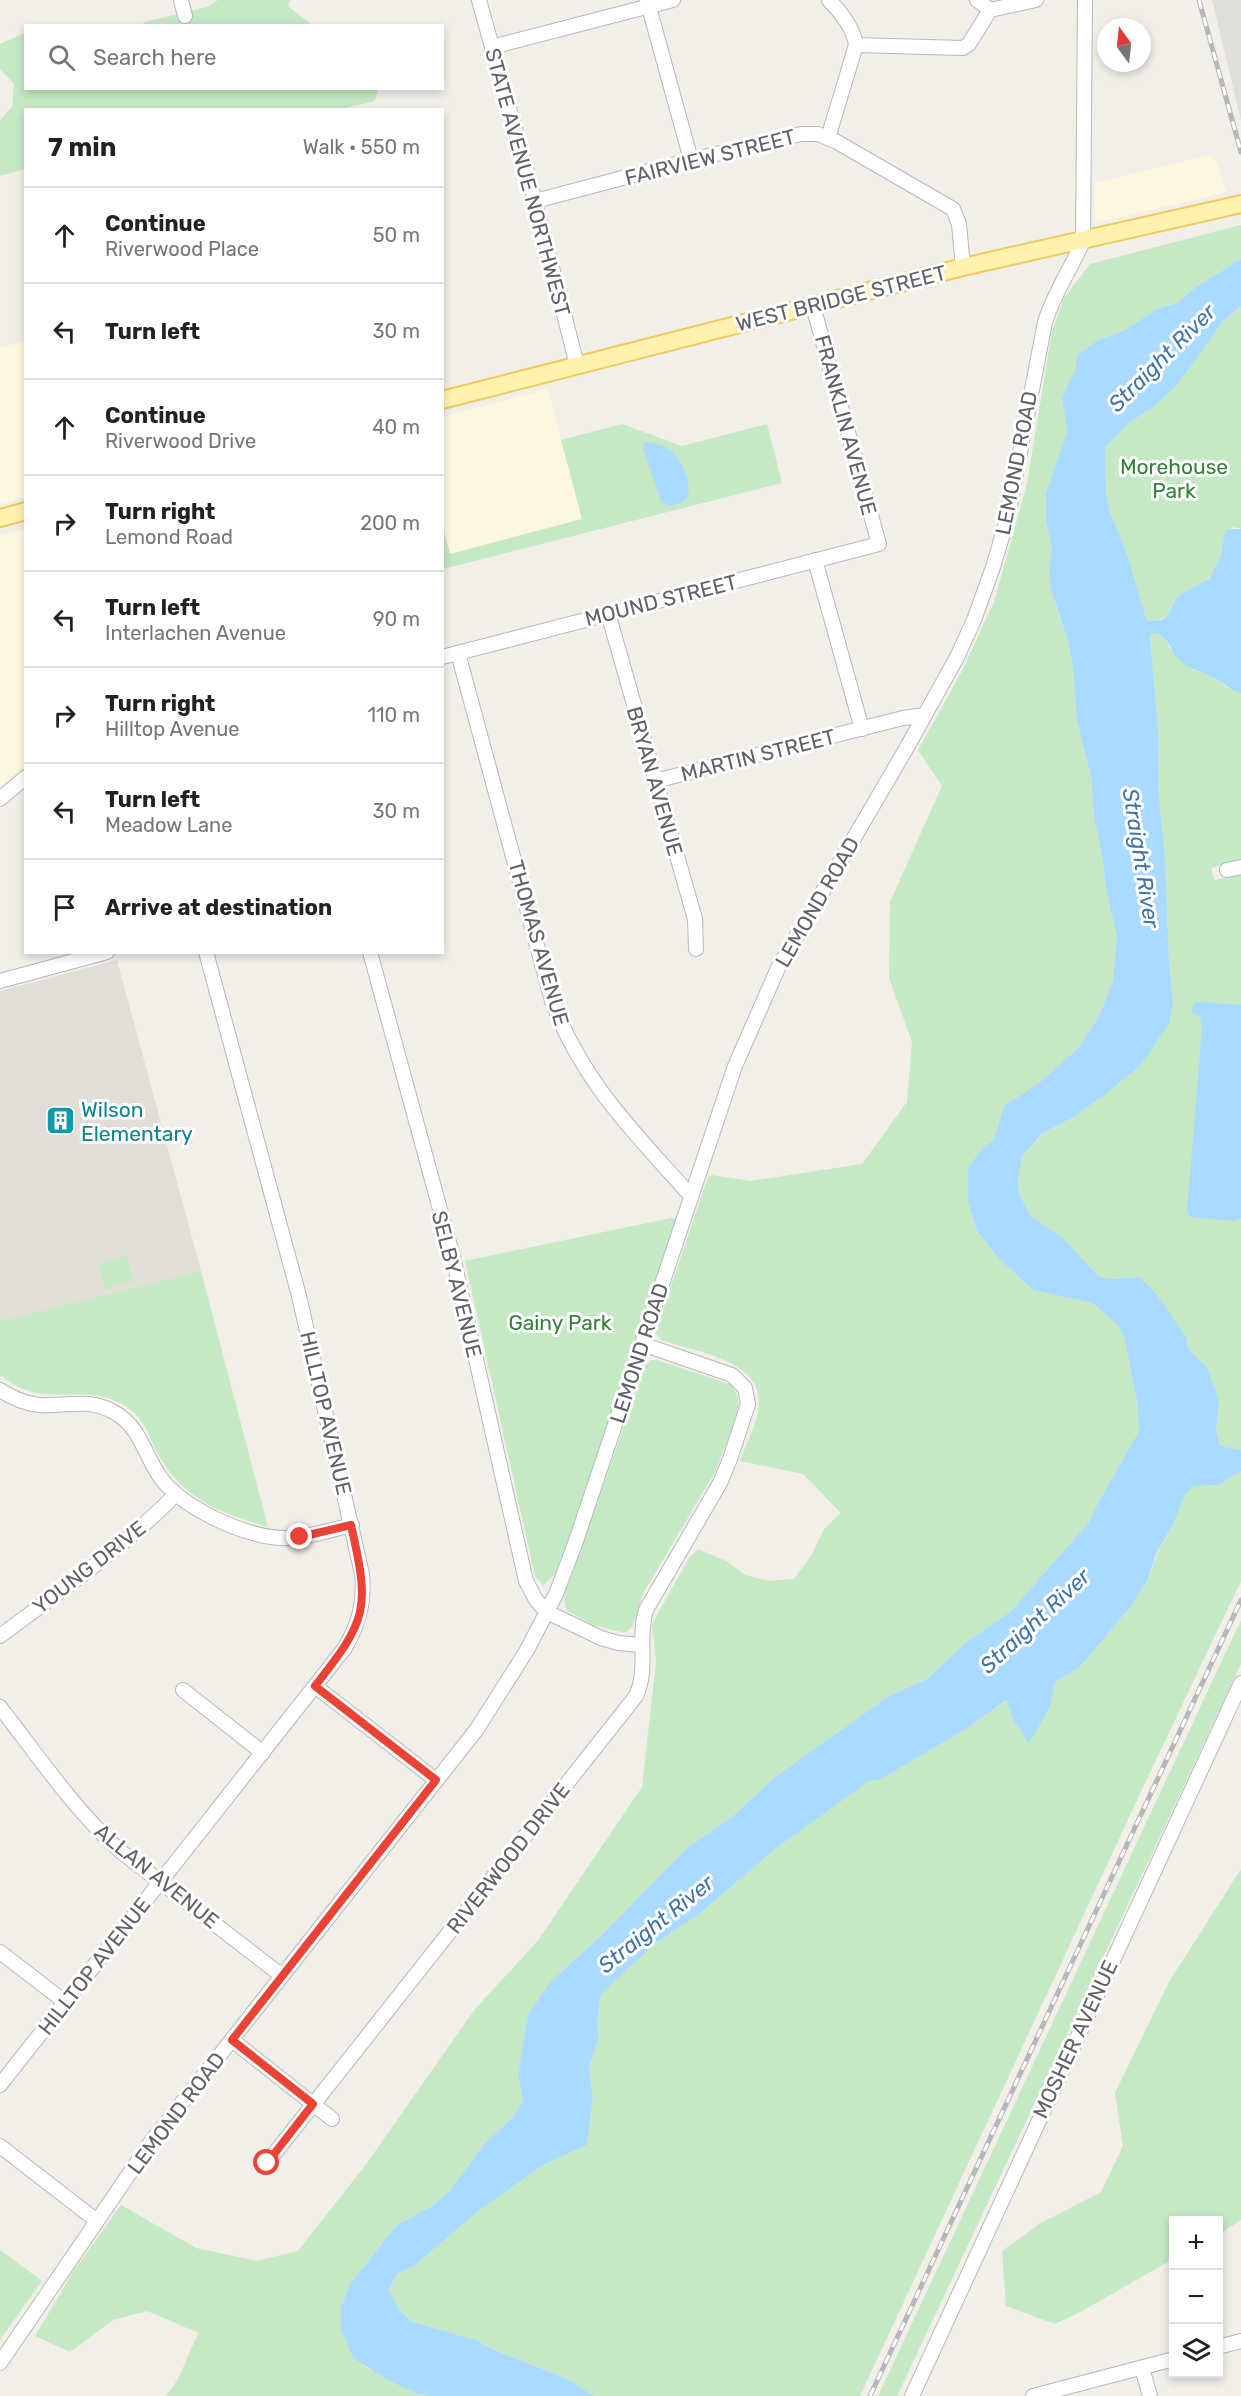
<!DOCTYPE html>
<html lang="en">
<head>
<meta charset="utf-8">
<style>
	:root { --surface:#fff; --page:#f6f6f6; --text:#222; --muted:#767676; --line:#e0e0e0 }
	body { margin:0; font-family:Rubik,sans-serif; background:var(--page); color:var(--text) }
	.controls { position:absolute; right:18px; bottom:18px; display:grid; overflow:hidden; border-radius:0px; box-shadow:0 3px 9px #0003 }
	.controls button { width:54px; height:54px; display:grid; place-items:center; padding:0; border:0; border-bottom:2px solid var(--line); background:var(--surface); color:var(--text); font:30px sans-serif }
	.compass { position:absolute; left:1097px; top:18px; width:54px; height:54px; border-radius:50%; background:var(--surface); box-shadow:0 3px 9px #0003; rotate:345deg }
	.stop { position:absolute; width:18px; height:18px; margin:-14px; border:4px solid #ea4335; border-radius:50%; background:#fff }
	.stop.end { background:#ea4335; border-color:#fff; box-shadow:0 2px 6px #0008 }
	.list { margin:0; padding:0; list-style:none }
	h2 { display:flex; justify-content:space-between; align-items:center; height:78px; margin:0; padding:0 24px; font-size:26px }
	h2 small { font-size:20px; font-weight:400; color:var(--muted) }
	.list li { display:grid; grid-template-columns:39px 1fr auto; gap:18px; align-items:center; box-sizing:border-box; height:96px; padding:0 24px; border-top:2px solid var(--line) }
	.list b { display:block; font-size:22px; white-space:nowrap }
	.list p { margin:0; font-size:20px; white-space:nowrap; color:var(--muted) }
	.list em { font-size:20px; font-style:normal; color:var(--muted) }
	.icon { flex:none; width:33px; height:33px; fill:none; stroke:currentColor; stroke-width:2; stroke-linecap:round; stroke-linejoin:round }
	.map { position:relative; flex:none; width:1241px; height:2396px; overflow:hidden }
	.search { position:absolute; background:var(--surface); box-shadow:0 3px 9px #0003; left:24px; top:24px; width:420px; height:66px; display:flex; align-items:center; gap:15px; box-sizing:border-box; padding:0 21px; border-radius:0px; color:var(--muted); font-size:22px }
	.panel { position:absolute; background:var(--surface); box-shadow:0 3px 9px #0003; left:24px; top:108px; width:420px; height:846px; border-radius:0px }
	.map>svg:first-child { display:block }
	.commercial { fill:#fef7e0 }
	.industrial { fill:#e0deda }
	.education { fill:#e1ded6 }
	.green { fill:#c5e8c5 }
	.water { fill:#aadaff }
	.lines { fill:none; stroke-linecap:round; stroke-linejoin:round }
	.minor-casing { stroke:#b5b8bc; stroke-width:16 }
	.major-casing { stroke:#f2c960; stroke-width:20 }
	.minor { stroke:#fff; stroke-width:14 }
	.major { stroke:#fff2af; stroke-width:16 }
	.rail-casing { stroke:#b6b7b8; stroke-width:5 }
	.rail { stroke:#fff; stroke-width:3; stroke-dasharray:9; stroke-linecap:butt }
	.route { stroke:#ea4335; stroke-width:8 }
	.labels { text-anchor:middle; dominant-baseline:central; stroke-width:6; stroke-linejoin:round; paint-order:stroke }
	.street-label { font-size:21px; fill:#5f6368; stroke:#fff }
	.park-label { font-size:21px; fill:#348238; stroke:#fff }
	.culture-label { font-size:21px; fill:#0d838f; stroke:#fff; text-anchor:start }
	.water-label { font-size:22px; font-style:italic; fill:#4174aa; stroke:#fff }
</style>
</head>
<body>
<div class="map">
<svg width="1241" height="2396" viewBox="0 0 1241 2396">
	<rect width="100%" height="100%" fill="#f1efe8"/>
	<g class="commercial">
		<path d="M1210 155 1217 162 1226 192 1100 222 1094 217V183Z"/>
		<path d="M25 341V497L0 504V348Z"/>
		<path d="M548 389 582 519 450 554 443 525 442 417Z"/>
		<path d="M25 529V765L0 787V536Z"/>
	</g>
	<path class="industrial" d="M1212 0H1241V120Z"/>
	<path class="education" d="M117 960 201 1271 0 1321V991Z"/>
	<g class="green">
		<path d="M218 0H290L288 6 312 25 142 26 145 22 207 7Z"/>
		<path d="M25 33 26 88 378 89 375 101 341 109 26 110 25 169 0 176V120L12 107 14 84 0 69V44Z"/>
		<path d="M1241 225V259L1196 287 1177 303 1157 309 1123 331 1096 341 1078 355 1076 371 1062 397 1067 432 1046 493V521L1052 549 1049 569 1056 606 1068 642 1073 668 1077 721 1091 776 1094 818 1102 855 1106 890 1117 937 1113 981 1099 1016 1078 1048 1040 1082 1004 1106 994 1139 982 1149 968 1202 977 1231 1000 1260 1033 1290 1092 1303 1117 1324 1124 1336 1137 1401 1139 1431 1097 1505 1089 1522 1010 1612 968 1641 927 1679 889 1696 775 1777 733 1816 687 1848 600 1937 551 1981 528 2014 518 2074 523 2101 514 2116 485 2143 449 2192 432 2206 397 2225 350 2284 341 2307V2329L364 2366 416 2393 429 2396H166C182 2378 187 2354 199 2333L147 2311 113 2320 70 2352 35 2336 73 2272 121 2205 196 2248 257 2261 298 2251 367 2163 475 2009 537 1942 642 1787 656 1662 652 1624 689 1558 698 1549 728 1562 745 1575 769 1581 794 1579 811 1556 824 1529 841 1513 803 1474 740 1461C747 1441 762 1416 758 1394 753 1359 690 1350 661 1340L656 1333 659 1321 708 1177 712 1175 750 1181 862 1164 907 1102 912 1042 889 978 890 902 942 786 918 750 961 673 994 602 1027 484 1052 331 1064 298 1090 264Z"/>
		<path d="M1241 306V529L1233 527 1224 535C1223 554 1217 574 1201 584 1194 589 1187 590 1180 596 1163 611 1176 620 1147 621L1127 554 1111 514 1106 493 1105 447 1129 423 1152 408 1223 321Z"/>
		<path d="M622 424 682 446 767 424 782 483 443 569 442 525 450 554 582 519 561 440Z"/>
		<path d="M1156 633 1163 635 1170 648 1193 670 1213 677 1228 688 1241 693V859L1211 868 1214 880 1241 874V1450L1220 1447 1216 1430 1219 1400 1207 1367 1189 1350 1186 1337 1139 1277 1113 1279 1099 1277 1063 1238 1031 1216 1019 1194 1018 1180 1022 1157 1043 1134 1072 1118 1106 1094 1141 1065 1173 1002 1169 961 1165 857 1159 796 1158 729 1150 634Z"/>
		<path d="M671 1218 678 1219 584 1497 555 1574 543 1585 535 1576 465 1261Z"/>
		<path d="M127 1256 133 1281 105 1289 98 1264Z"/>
		<path d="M201 1271 268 1527C219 1512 183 1500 157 1452 149 1436 143 1417 127 1407 96 1387 65 1399 32 1392 20 1389 10 1382 0 1375V1321Z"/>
		<path d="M651 1360H657L732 1385 738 1398V1412L716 1470 643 1594 633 1626 625 1633 593 1625 566 1610 564 1596 646 1364Z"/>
		<path d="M1241 1471V1581L1145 1783 860 2396H594L568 2379 494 2350 476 2340 411 2322 400 2311 389 2290 397 2274 414 2266 477 2212 545 2164 587 2145 593 2099 589 2068 599 2036 597 2022 601 1994 657 1942 697 1916 775 1849 871 1780H880L969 1727 1008 1700 1013 1719 1050 1707 1055 1682 1079 1668 1132 1605 1148 1579 1157 1554 1174 1523 1184 1497 1193 1486 1219 1485Z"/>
		<path d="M1241 1620V1664L897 2396H878Z"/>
		<path d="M1241 1869V2220L1219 2234 1218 2220H1174L1173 2259 1082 2311 1055 2324 1006 2306 1002 2251 1041 2223 1101 2192 1123 2146 1115 2093 1169 1982Z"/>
		<path d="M0 2250 42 2281 0 2340Z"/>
	</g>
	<g class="water">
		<path d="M1241 259V306L1223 321 1177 385 1152 408 1129 423 1105 447 1106 493 1111 514 1127 554 1147 621 1162 620 1166 617 1178 596 1209 579 1221 556 1224 535 1228 529H1241V693C1229 690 1223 682 1212 677 1200 671 1189 670 1179 660 1169 649 1167 630 1150 634L1158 729 1159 796 1165 857 1169 961 1173 1002 1169 1023 1141 1065 1106 1094 1072 1118 1042 1134 1022 1157 1018 1180 1019 1194 1031 1216 1063 1238 1099 1277 1113 1279 1139 1277 1154 1291 1186 1337 1189 1350 1207 1367 1219 1400 1216 1430 1220 1446 1241 1450V1471L1219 1485 1193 1486 1184 1497 1174 1523 1156 1554 1148 1579 1132 1605 1079 1668 1055 1682 1050 1707 1029 1743 1013 1719 1007 1700 969 1727 880 1780H871L775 1849 697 1916 657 1942 601 1994 597 2022 599 2036 589 2068 593 2099 587 2145 545 2164 477 2212 414 2266 397 2274 389 2290 400 2311 412 2322 476 2340 494 2350 568 2379 594 2396H429L416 2393 388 2380 353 2358 341 2329V2307L350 2284 397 2225 432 2206 449 2192 485 2143 514 2116 523 2101 518 2074 528 2014 551 1981 600 1937 687 1848 733 1816 775 1777 889 1696 927 1679 968 1641 1010 1612 1089 1522 1097 1505 1139 1431 1137 1401 1124 1336 1117 1324 1092 1303 1033 1290 1000 1260 977 1231 968 1202V1168L982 1149 994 1139 1004 1106 1040 1082 1078 1048 1099 1016 1113 981 1117 937 1106 890 1102 855 1094 818 1091 776 1077 721 1073 668 1068 642 1051 589 1049 569 1052 549 1046 521V493L1067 432 1062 397 1075 371 1078 355 1096 341 1123 331 1157 309 1177 303 1196 287Z"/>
		<path d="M647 442C655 444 663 445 670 450 687 464 704 510 666 505L661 501 643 448 644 443Z"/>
		<path d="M1199 1002 1241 1005V1218L1234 1221 1190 1217 1187 1212 1202 1028 1200 1017 1192 1012 1194 1003Z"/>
	</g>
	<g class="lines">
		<defs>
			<g id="minor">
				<path d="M181 0 185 16"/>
				<path d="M479 0 535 201 577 365"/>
				<path d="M647 0 691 160"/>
				<path d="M977 0 990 10"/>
				<path d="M856 45 963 48 969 44 990 10 1036 0"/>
				<path d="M492 47 673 0"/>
				<path d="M828 138 856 45C854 29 840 11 829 0"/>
				<path d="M535 201 691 160 801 134H818L837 142 953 209 959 224 963 267"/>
				<path d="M815 560 862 729"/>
				<path d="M608 613 695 919 696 949"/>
				<path d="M458 653 552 1001C583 1083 634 1132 691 1196"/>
				<path d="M442 657 879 544 813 306"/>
				<path d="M655 781 903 718 925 715"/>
				<path d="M0 799 26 777"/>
				<path d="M1227 870 1241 867"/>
				<path d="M370 952 453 1257 526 1581 536 1600 547 1612 601 1638 618 1643 642 1645"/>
				<path d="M0 981 107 952"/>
				<path d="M0 1390C12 1398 24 1403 38 1405 66 1407 87 1397 114 1412 139 1426 144 1452 158 1474 179 1507 246 1538 284 1538 307 1538 330 1530 352 1525"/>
				<path d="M0 1636C60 1591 122 1549 175 1495"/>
				<path d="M315 1686 436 1780"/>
				<path d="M183 1690 263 1753"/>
				<path d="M0 1707C38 1756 73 1808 119 1850L282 1976"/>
				<path d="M0 1952 65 2002"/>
				<path d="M232 2040 332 2119"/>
				<path d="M0 2085 344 1649C359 1625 365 1602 362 1574L299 1296 206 952"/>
				<path d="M0 2146 97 2221"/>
				<path d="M265 2161 267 2163 636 1696C649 1668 637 1638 646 1610L720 1483 730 1459 748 1404 745 1388 732 1375 642 1344"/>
				<path d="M1218 2347 1241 2341"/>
				<path d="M0 2363 151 2142 477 1729 527 1650 556 1594 576 1541 735 1066 778 968 906 749 957 657 974 620 993 567 1007 520 1045 322C1054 293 1071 269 1083 241L1085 0"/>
				<path d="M1142 2368 1150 2396"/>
				<path d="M912 2396 1241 1683"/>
				<path d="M1033 2396 1174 2359"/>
			</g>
			<g id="major">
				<path d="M442 400 963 267 1241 204"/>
				<path d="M0 518 26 511"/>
			</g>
		</defs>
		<use href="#minor" class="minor-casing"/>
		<use href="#major" class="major-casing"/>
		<use href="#minor" class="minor"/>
		<use href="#major" class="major"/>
		<defs>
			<g id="rail">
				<path d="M1199 0 1241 152"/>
				<path d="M870 2396 1241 1600"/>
			</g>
		</defs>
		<use href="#rail" class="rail-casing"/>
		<use href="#rail" class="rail"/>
	</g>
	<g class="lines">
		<path class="route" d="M267 2163 313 2104 232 2040 436 1780 315 1686C368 1619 370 1609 351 1525L300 1537"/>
	</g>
	<defs>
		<symbol id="building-square" viewBox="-11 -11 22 22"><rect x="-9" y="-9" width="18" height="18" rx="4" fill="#0f9aa8" stroke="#fff"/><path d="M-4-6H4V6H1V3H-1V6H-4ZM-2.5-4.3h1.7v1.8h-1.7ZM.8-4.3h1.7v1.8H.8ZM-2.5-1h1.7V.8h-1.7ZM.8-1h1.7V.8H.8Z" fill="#fff"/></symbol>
	</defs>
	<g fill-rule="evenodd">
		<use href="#building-square" x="44" y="1104" width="33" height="33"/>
	</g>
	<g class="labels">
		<g class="street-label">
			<text transform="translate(710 157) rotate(-14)">FAIRVIEW STREET</text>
			<text transform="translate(528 182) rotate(75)">STATE AVENUE NORTHWEST</text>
			<text transform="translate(841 298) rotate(-14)">WEST BRIDGE STREET</text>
			<text transform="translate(846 425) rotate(75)">FRANKLIN AVENUE</text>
			<text transform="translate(1016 463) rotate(-79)">LEMOND ROAD</text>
			<text transform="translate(661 600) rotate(-14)">MOUND STREET</text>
			<text transform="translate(758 755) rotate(-14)">MARTIN STREET</text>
			<text transform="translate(655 781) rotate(74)">BRYAN AVENUE</text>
			<text transform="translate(817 902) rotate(-60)">LEMOND ROAD</text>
			<text transform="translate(539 943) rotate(74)">THOMAS AVENUE</text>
			<text transform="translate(457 1284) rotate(76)">SELBY AVENUE</text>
			<text transform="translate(639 1353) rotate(-72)">LEMOND ROAD</text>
			<text transform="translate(326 1413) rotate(77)">HILLTOP AVENUE</text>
			<text transform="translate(89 1567) rotate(-38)">YOUNG DRIVE</text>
			<text transform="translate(508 1858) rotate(-52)">RIVERWOOD DRIVE</text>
			<text transform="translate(157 1876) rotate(39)">ALLAN AVENUE</text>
			<text transform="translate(94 1966) rotate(-52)">HILLTOP AVENUE</text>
			<text transform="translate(1075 2039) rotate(-65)">MOSHER AVENUE</text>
			<text transform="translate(176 2113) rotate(-53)">LEMOND ROAD</text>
		</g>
		<g class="park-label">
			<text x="1174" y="466">Morehouse<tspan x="1174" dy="24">Park</tspan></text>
			<text x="560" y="1322">Gainy Park</text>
		</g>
		<g class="culture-label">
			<text x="81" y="1109">Wilson<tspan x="81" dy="24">Elementary</tspan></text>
		</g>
		<g class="water-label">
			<text transform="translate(1162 358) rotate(-45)">Straight River</text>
			<text transform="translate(1141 858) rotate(81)">Straight River</text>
			<text transform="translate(1035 1621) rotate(-43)">Straight River</text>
			<text transform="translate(656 1924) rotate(-39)">Straight River</text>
		</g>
	</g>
</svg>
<div class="controls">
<button>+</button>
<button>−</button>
<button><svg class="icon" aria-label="layers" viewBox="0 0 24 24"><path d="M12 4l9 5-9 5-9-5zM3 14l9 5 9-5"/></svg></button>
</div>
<svg class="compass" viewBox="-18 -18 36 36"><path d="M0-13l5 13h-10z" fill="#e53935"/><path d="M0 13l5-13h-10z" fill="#767676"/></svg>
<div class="stop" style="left:267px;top:2163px"></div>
<div class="stop end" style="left:300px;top:1537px"></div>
<div class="search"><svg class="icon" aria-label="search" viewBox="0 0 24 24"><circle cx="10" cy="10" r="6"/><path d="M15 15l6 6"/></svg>Search here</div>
<section class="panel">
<h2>7 min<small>Walk · 550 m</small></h2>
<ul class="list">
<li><svg class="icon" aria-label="ahead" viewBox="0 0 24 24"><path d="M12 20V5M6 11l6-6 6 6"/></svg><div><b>Continue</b><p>Riverwood Place</p></div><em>50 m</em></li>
<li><svg class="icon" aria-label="left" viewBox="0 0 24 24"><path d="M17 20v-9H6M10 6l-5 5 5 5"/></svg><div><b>Turn left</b></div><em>30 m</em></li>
<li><svg class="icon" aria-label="ahead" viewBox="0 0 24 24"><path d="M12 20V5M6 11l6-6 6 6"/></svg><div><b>Continue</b><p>Riverwood Drive</p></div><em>40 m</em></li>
<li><svg class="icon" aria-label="right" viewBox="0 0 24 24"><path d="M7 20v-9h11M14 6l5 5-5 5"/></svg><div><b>Turn right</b><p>Lemond Road</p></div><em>200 m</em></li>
<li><svg class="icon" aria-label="left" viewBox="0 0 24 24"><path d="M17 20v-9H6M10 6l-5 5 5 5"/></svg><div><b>Turn left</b><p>Interlachen Avenue</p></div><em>90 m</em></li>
<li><svg class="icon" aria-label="right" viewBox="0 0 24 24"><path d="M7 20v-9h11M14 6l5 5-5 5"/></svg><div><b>Turn right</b><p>Hilltop Avenue</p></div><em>110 m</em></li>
<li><svg class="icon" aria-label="left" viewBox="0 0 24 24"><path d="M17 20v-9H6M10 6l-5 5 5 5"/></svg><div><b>Turn left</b><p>Meadow Lane</p></div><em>30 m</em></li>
<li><svg class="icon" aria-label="arrive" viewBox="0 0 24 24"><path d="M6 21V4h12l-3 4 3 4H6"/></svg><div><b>Arrive at destination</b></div></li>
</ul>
</section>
</div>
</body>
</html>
